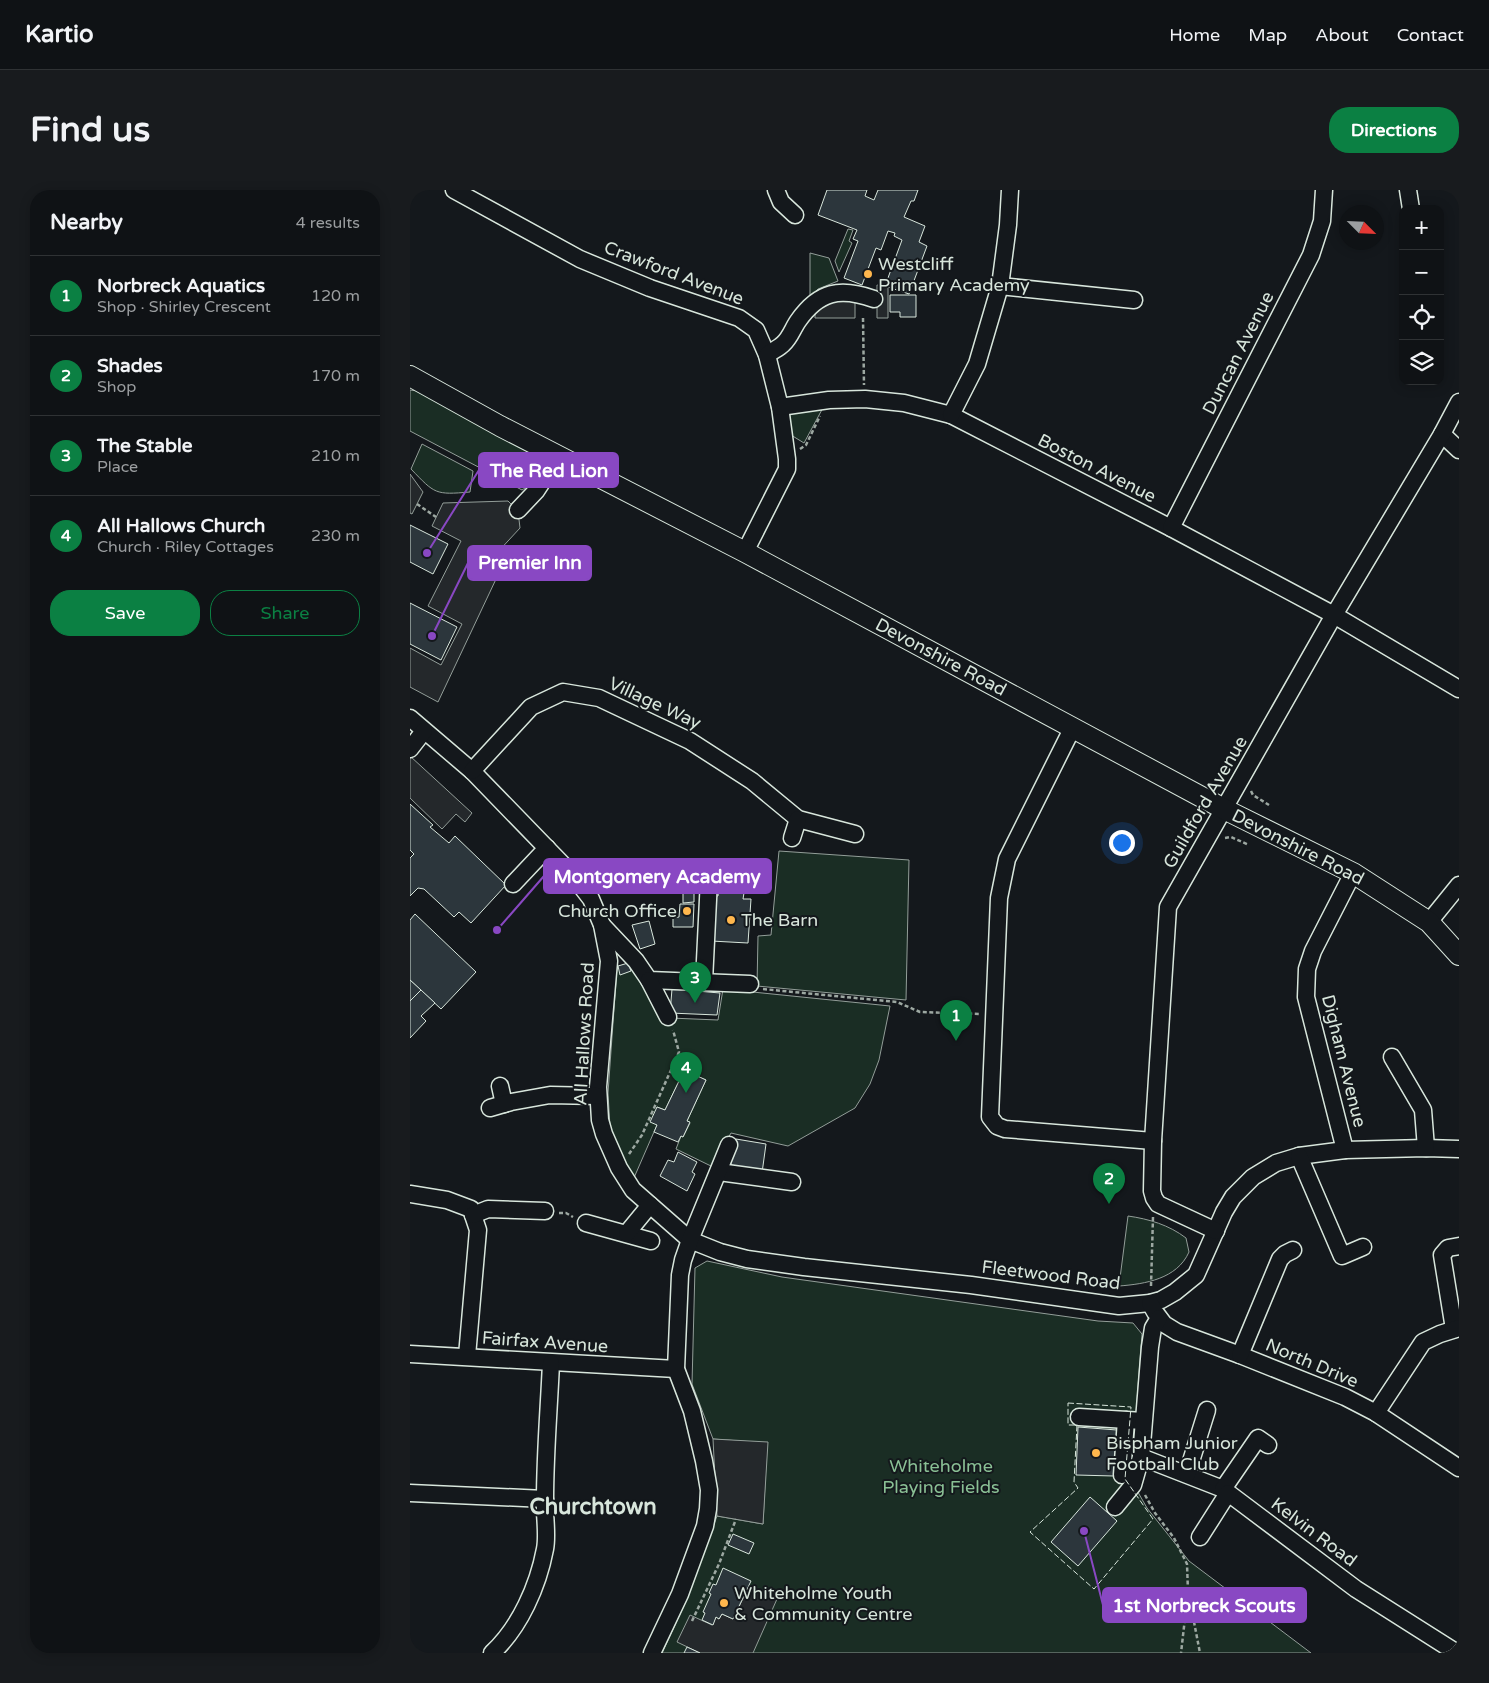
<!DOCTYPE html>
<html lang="en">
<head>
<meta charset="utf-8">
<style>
	:root { --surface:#0f1215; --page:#181b1e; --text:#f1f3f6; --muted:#9b9ea0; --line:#2f3234; --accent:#0b8043 }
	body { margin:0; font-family:"Varela Round",sans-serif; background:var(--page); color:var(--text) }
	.controls { position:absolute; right:15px; top:15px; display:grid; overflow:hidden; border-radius:10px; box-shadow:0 2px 12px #0003 }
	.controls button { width:45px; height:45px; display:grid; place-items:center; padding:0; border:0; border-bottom:1px solid var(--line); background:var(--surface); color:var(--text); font:25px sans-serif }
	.compass { position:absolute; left:929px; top:15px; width:45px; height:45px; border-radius:50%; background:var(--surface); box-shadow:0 2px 12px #0003; rotate:114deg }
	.you { position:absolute; left:711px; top:652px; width:18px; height:18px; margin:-12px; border:4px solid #fff; border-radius:50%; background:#1a73e8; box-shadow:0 0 0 8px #1a73e833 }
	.badge { display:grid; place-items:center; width:32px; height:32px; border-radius:50%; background:var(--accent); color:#fff; font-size:16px; font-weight:700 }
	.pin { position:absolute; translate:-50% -41px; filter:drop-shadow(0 1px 2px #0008) }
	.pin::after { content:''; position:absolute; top:26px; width:18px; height:15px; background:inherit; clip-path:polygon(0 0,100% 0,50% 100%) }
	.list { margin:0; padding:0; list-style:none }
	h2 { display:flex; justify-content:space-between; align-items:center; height:65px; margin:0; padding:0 20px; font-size:21px }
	h2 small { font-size:16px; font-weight:400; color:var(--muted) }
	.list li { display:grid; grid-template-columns:32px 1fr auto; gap:15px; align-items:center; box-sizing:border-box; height:80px; padding:0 20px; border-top:1px solid var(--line) }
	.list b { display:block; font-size:19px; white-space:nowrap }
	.list p { margin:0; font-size:16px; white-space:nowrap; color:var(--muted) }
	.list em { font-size:16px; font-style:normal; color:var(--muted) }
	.actions { display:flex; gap:10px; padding:15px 20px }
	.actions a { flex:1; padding:11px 0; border:1px solid var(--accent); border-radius:20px; text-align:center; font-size:18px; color:var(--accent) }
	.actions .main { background:var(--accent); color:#fff }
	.icon { flex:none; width:28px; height:28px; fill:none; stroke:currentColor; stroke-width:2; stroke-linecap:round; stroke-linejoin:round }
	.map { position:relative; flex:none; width:1049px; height:1463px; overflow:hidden; border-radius:20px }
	header { display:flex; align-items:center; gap:30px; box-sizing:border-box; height:70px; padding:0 25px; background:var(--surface); border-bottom:1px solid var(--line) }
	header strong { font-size:24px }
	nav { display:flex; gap:28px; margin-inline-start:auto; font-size:18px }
	.intro { display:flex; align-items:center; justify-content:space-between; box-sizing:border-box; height:120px; padding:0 30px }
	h1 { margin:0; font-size:35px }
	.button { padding:12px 22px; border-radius:20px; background:var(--accent); color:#fff; font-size:18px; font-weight:700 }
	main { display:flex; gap:30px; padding:0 30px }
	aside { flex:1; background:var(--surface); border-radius:20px; box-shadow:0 2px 12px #0003 }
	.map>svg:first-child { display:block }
	.green { fill:#1a2d24; stroke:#939e99 }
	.parking { fill:#24282b; stroke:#939e99 }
	.building { fill:#2c363c; stroke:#d8e6dc }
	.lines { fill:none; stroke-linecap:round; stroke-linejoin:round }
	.minor-casing { stroke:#d8e6dc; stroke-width:19 }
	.major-casing { stroke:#d8e6dc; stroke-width:22 }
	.path { stroke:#9da8a2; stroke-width:2.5; stroke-dasharray:4 2.5; stroke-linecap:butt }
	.minor { stroke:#14181c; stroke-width:16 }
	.major { stroke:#14181c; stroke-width:20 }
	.fence { stroke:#d8e6dc; stroke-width:1; stroke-dasharray:6 2.5; stroke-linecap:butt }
	.poi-dot { fill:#ffb74d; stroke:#14181c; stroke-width:2 }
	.labels { text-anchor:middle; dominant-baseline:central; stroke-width:4; stroke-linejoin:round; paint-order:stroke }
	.poi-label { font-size:18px; fill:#d8e6dc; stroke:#14181c; text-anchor:start }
	.street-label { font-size:18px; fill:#d8e6dc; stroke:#14181c }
	.park-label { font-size:18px; fill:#8ac095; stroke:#14181c }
	.district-label { font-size:22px; font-weight:bold; fill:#d8e6dc; stroke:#14181c }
	.leader { fill:none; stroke:#8948c3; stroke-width:2 }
	.callout-dot { fill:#8948c3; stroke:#14181c; stroke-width:2 }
	.callout { fill:#8948c3; stroke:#8948c3; stroke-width:2 }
	.callout-label { font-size:19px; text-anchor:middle; font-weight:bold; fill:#fff }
</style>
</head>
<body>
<header>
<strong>Kartio</strong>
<nav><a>Home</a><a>Map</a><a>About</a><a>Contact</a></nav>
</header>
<div class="intro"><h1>Find us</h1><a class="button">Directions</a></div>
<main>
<aside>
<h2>Nearby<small>4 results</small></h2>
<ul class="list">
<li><span class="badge">1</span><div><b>Norbreck Aquatics</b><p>Shop · Shirley Crescent</p></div><em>120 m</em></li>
<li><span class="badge">2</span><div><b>Shades</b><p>Shop</p></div><em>170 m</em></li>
<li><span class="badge">3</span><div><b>The Stable</b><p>Place</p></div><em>210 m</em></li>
<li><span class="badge">4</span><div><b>All Hallows Church</b><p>Church · Riley Cottages</p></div><em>230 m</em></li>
</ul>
<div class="actions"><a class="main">Save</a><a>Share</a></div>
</aside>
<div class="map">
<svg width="1049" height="1463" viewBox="0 0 1049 1463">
	<rect width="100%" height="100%" fill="#14181c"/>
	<g class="green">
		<path d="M438 39 443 40 439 51 442 53 429 82 425 71Z"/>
		<path d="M400 63 419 68 428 91 408 99 400 107Z"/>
		<path d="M0 200 8 201 132 268 136 274 127 290 112 300 0 241Z"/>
		<path d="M415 214 394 253 381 245 377 223Z"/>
		<path d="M12 254 63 281 60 302C25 305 25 304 1 279Z"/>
		<path d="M369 661 499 670 496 810 347 796 348 746 361 745Z"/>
		<path d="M220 773 260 828 308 830 313 799 480 816 469 870 460 894 445 918 378 956 321 943 307 967 303 977 266 959 271 946 273 947 280 933 277 931 296 890 285 885 288 877 280 873 276 880 268 877 264 885 270 889 255 920 247 917V935L223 990 200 937 198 903 207 777Z"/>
		<path d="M718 1026C739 1029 759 1035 776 1048L779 1062C767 1089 735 1094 709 1096Z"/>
		<path d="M297 1071 372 1087 688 1131 723 1133 732 1144 721 1290 737 1318 779 1371 901 1463H252L277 1409 307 1326 353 1334 357 1253 303 1249 282 1194 285 1078Z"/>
	</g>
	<g class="parking">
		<path d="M467 95 478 96V128H467Z"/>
		<path d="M419 110H445V128H405V117Z"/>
		<path d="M0 284 13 302 2 324 0 323Z"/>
		<path d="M98 311 108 321 110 338 74 377 87 387 28 512 0 497V458L31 475 52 434 18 416 51 351 22 336 33 313Z"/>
		<path d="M0 566 62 623 55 632 46 624 32 639 0 608Z"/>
		<path d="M303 1249 358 1252 353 1334 307 1326Z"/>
		<path d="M339 1396 367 1409 343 1463H290L267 1452 280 1425 302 1435 306 1427 309 1429 312 1424 323 1429Z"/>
	</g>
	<g class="building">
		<path d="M417 0H457L455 6 464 10 468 0H508L504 11H501L494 27 515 36 509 52 517 56 499 104 475 96 492 50 484 46 485 43 478 41 471 60 466 58 452 95 434 88 448 51 443 49 447 40 408 25Z"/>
		<path d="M480 105H506V127H490V122H480Z"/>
		<path d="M0 335 38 354 23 384 0 372Z"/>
		<path d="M0 413 47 437 31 470 0 454Z"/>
		<path d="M0 614 23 635 20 637 39 653 45 646 96 695 61 733 49 722 44 727 14 699 8 698 0 706V668L4 664 0 660Z"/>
		<path d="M309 694 335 697 333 709H341L338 753 301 751 303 706H308Z"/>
		<path d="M273 702H284V712L273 713Z"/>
		<path d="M270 714H284L283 737H263V728L269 727Z"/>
		<path d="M5 724 66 782 31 819 0 790V730Z"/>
		<path d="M239 731 245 754 230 759 222 735Z"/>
		<path d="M218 773 221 781 210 785 208 776Z"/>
		<path d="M0 790 11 800 0 811Z"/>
		<path d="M262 799 310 803 307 825 260 823Z"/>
		<path d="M11 800 25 813 11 826 16 831 0 848V811Z"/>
		<path d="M280 873 289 877 285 885 296 890 277 931 280 932 273 947 271 946 268 952 244 942 247 935 240 932 247 917 255 920 270 889 264 886 268 876 276 880Z"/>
		<path d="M326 949 356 954 352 983 320 978Z"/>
		<path d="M268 962 287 972 282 982 285 984 277 1001 250 986 258 970 264 972Z"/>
		<path d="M668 1237 707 1240 704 1286 666 1285Z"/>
		<path d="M680 1307 707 1331 668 1376 641 1352Z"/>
		<path d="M323 1344 344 1353 339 1364 318 1355Z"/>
		<path d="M313 1378 341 1391 323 1429 312 1424 309 1429 306 1427 303 1435 292 1430 295 1423 293 1422 301 1404 299 1403 303 1394 306 1395Z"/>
		<path d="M277 1457 290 1463H274Z"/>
	</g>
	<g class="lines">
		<defs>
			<g id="minor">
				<path d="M44 0 170 69 240 98 329 128 346 140 357 165 370 217 377 269V279L335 362"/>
				<path d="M366 0 371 12 385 25"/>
				<path d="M998 0 1001 19"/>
				<path d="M590 96 724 110"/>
				<path d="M357 165C362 161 369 158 373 154 380 148 383 138 388 131 409 101 430 97 464 109"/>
				<path d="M370 217 419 210 455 209 494 213 541 225 761 338 924 425 1049 499"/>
				<path d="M541 225 567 174 590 96 598 35 600 0"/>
				<path d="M1032 244 1049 260"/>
				<path d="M108 320 126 301 149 266"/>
				<path d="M761 338 901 65 912 31 914 0"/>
				<path d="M0 528 62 581 161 683 181 709 192 735 199 771 188 897 190 930 194 944 209 978 223 1000 280 1050 310 1062 337 1069 394 1077 561 1095 709 1116 740 1113 751 1110 765 1102 786 1085 814 1022 823 1007 843 987 866 973 889 966 935 960 1016 958 1049 959"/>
				<path d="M663 537 597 669 589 708 580 927 587 936 595 939 743 951"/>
				<path d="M0 559 14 541"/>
				<path d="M62 581 121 517 153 502 189 508 280 551 342 591 388 629 445 644"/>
				<path d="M382 648 388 629"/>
				<path d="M103 694 137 658"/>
				<path d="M1019 732 1049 695"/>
				<path d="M192 735 226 771 239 790 340 794"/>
				<path d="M239 790 258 827"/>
				<path d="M294 791 299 689"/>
				<path d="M982 867 1013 920 1016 958"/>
				<path d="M90 896 94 914"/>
				<path d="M80 918 101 912 140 905 188 906"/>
				<path d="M935 960 896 807 897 779 903 761 943 683"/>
				<path d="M889 966 932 1066 953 1057"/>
				<path d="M309 982 382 992"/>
				<path d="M0 1004 37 1010 61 1019 68 1040 57 1166"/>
				<path d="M63 1025 78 1019 135 1021"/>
				<path d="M176 1033 241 1051"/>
				<path d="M806 1041 748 1014 744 1008 742 1001 743 951 758 717 924 425 1032 244 1049 212"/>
				<path d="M217 1043 240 1015"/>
				<path d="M740 1113 745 1122 754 1134 767 1142 830 1165 935 1207 966 1223 1049 1278"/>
				<path d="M1044 1139 1032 1065 1038 1058 1049 1056"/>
				<path d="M0 1164 266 1179"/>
				<path d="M830 1165 870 1069 875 1064 883 1060"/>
				<path d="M966 1223 1013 1152 1030 1144 1049 1138"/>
				<path d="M669 1227 733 1231"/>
				<path d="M731 1267 813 1299 946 1399 1047 1463"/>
				<path d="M777 1284 797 1220"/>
				<path d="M712 1285 716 1230"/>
				<path d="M813 1299 848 1248 858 1255"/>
				<path d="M0 1303 135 1309"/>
				<path d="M705 1317 723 1295 731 1267 740 1157 743 1138 749 1128"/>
				<path d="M790 1347 818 1303"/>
				<path d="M82 1463C110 1437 128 1396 135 1359 138 1344 134 1325 135 1310 135 1264 139 1218 141 1173"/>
				<path d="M242 1463 270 1404 295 1336 298 1319 299 1300 294 1271 282 1221 266 1179 270 1085 273 1070 280 1050 319 955"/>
			</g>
			<path id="major" d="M0 186 90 236 335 362 814 619 943 683 1019 732 1049 765"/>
		</defs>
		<use href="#minor" class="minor-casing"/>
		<use href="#major" class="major-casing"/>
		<g class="path">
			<path d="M453 128 454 195"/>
			<path d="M390 259 396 255 410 226"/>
			<path d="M7 314 26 327"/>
			<path d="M841 601 843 605 859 615"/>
			<path d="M815 648 821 647 839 655"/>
			<path d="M353 799 487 812 510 822 570 824"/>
			<path d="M219 964 232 945 269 862 263 840"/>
			<path d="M149 1023H156L163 1027"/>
			<path d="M741 1096 743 1027"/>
			<path d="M735 1305 745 1323 764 1348 777 1374 778 1402 771 1463"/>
			<path d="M779 1406 790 1463"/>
			<path d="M282 1431 309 1374 326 1329"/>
		</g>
		<use href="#minor" class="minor"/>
		<use href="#major" class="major"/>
		<path class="fence" d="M658 1213 721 1217 715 1289 743 1329 684 1399 620 1342 668 1298 664 1292 667 1235H658Z"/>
	</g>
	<g class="poi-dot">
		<circle cx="458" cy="84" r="5"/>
		<circle cx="277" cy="721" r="5"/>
		<circle cx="321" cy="730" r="5"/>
		<circle cx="686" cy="1263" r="5"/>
		<circle cx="314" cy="1413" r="5"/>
	</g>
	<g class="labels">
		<g class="poi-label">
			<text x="468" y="74">Westcliff<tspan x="468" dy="21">Primary Academy</tspan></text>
			<text x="267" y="721" text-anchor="end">Church Office</text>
			<text x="331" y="730">The Barn</text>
			<text x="696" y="1253">Bispham Junior<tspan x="696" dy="21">Football Club</tspan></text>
			<text x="324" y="1403">Whiteholme Youth<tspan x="324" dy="21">&amp; Community Centre</tspan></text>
		</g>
		<g class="street-label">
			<text transform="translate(264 83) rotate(21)">Crawford Avenue</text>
			<text transform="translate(828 163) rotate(-63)">Duncan Avenue</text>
			<text transform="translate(687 278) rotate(27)">Boston Avenue</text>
			<text transform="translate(531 467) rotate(28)">Devonshire Road</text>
			<text transform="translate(245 513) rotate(25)">Village Way</text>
			<text transform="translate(795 612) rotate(-60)">Guildford Avenue</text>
			<text transform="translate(888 657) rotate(27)">Devonshire Road</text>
			<text transform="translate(174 844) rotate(-87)">All Hallows Road</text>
			<text transform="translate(934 871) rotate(76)">Digham Avenue</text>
			<text transform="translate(641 1085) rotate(7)">Fleetwood Road</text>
			<text transform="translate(135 1152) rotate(4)">Fairfax Avenue</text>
			<text transform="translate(902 1173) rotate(23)">North Drive</text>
			<text transform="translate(904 1342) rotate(37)">Kelvin Road</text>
		</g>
		<g class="park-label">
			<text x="531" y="1276">Whiteholme<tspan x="531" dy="21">Playing Fields</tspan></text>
		</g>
		<g class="district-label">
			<text x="183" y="1317">Churchtown</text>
		</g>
	</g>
	<path class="leader" d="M17 363L69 280M22 446L58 373M87 740L134 686M674 1341L693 1415"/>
	<g class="callout-dot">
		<circle cx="17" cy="363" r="5"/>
		<circle cx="22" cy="446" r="5"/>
		<circle cx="87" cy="740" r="5"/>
		<circle cx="674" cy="1341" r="5"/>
	</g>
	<g class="callout">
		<rect x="69" y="263" width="139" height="34" rx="5"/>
		<rect x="58" y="356" width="123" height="34" rx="5"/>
		<rect x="134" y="669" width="227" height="34" rx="5"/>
		<rect x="693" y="1398" width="203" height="34" rx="5"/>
	</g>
	<g class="callout-label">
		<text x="139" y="287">The Red Lion</text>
		<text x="120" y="379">Premier Inn</text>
		<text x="247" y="693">Montgomery Academy</text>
		<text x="794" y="1422">1st Norbreck Scouts</text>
	</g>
</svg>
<div class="controls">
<button>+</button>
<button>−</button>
<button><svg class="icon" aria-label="locate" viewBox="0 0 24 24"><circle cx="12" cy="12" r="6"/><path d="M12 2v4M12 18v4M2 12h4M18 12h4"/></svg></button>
<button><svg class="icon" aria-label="layers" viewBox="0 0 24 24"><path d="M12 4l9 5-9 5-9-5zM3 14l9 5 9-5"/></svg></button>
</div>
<svg class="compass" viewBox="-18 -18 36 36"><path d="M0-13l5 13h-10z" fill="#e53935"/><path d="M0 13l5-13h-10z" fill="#9b9ea0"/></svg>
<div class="you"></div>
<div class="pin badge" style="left:546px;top:851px">1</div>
<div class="pin badge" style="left:699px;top:1014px">2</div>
<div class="pin badge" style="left:285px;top:813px">3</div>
<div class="pin badge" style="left:276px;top:903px">4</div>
</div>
</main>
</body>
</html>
